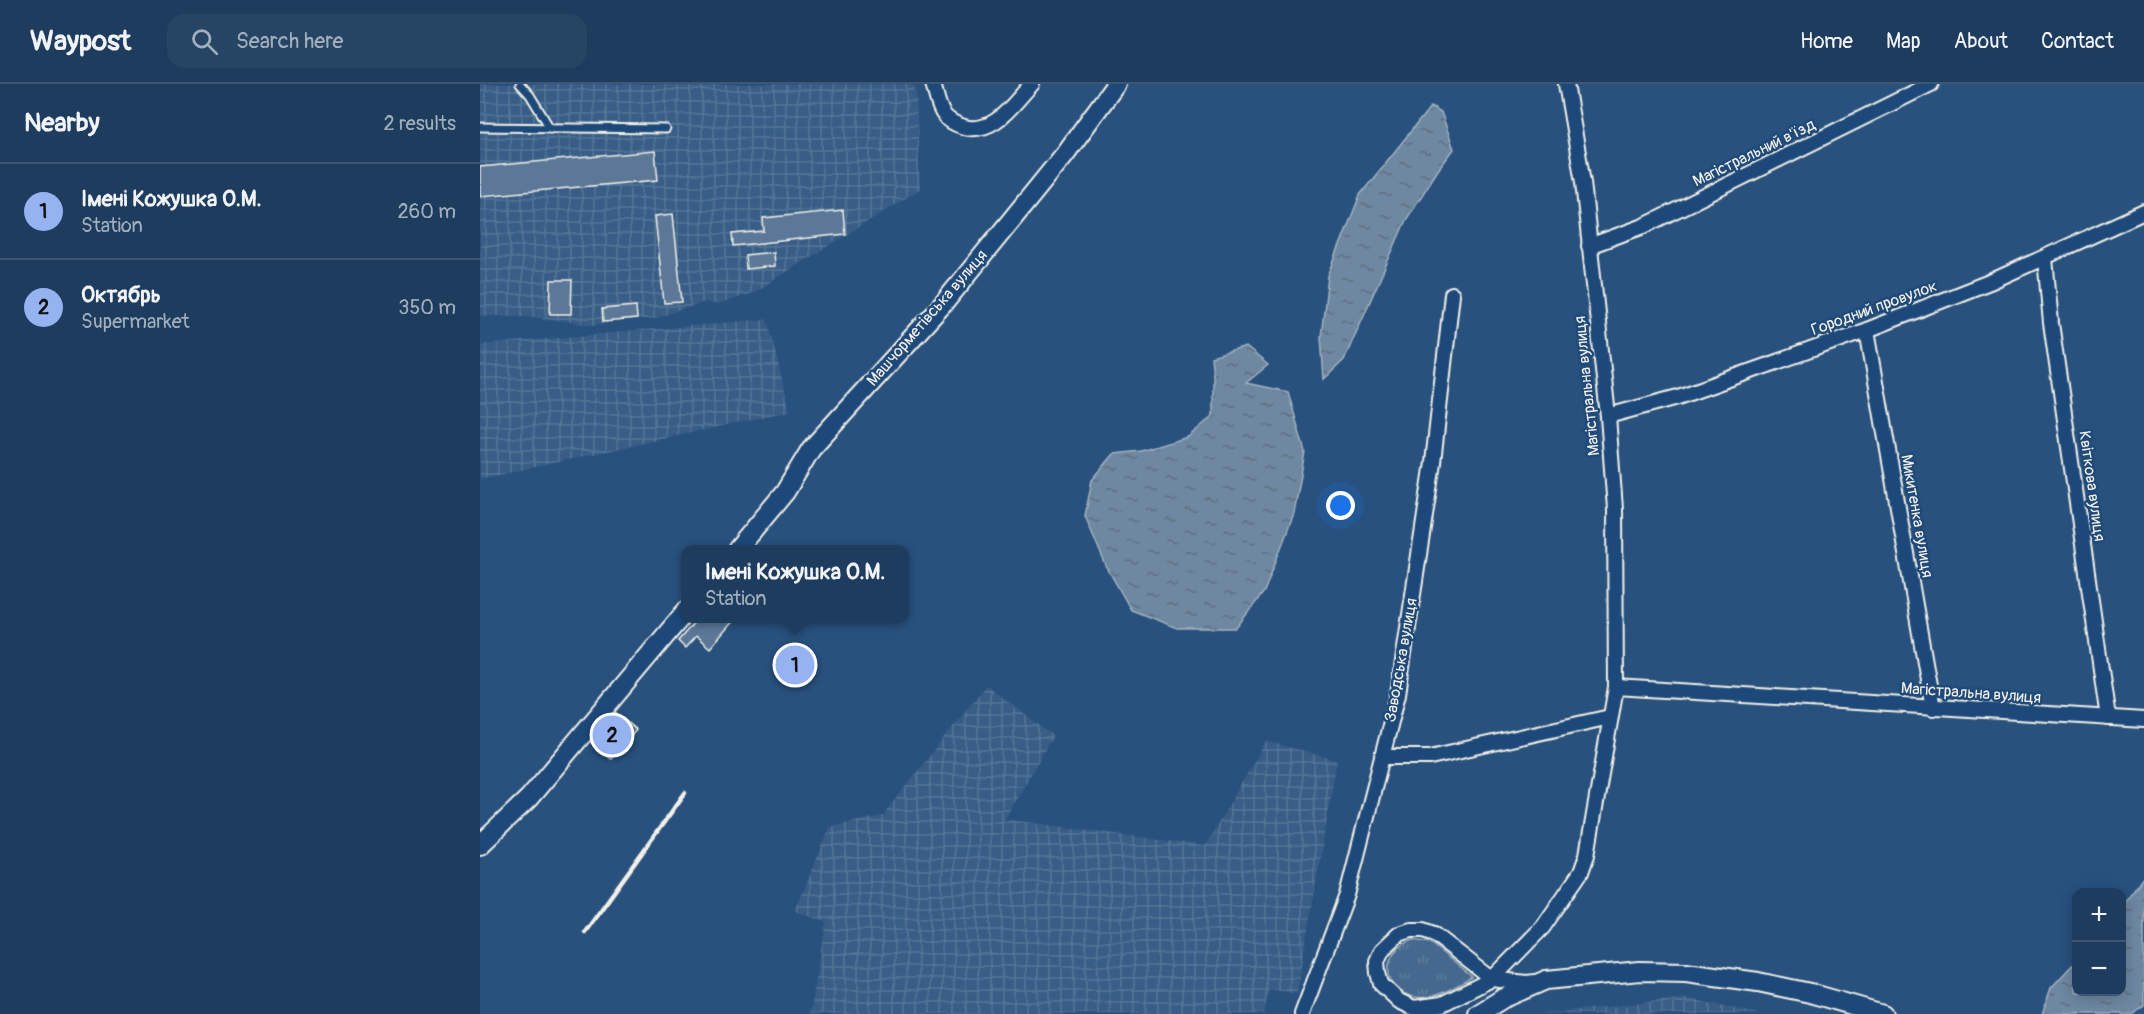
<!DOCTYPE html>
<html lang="en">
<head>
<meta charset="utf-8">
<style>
	:root { --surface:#1e3d5e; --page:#264464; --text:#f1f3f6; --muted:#a1aebc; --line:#3c5673; --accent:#95b2f1 }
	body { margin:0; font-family:Pangolin,sans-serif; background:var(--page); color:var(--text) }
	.controls { position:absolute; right:18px; bottom:18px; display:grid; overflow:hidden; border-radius:12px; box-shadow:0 3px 15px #0003 }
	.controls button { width:54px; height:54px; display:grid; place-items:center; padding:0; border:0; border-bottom:2px solid var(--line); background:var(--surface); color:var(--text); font:30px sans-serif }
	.you { position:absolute; left:861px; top:422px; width:21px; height:21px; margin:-15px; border:4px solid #fff; border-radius:50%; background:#1a73e8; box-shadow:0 0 0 9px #1a73e833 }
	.badge { display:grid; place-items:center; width:39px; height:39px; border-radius:50%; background:var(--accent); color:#111; font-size:20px; font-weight:700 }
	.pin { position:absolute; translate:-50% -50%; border:3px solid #fff; box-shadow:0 2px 6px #0006 }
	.popup { position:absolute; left:201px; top:461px; width:228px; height:78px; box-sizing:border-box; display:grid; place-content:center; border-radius:12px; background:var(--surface); filter:drop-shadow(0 2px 4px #0005); font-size:20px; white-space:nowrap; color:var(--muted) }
	.popup b { font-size:22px; color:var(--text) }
	.popup::after { content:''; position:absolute; left:50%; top:100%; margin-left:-12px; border:12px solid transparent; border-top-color:var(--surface) }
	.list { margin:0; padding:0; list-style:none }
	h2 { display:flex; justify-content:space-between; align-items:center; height:78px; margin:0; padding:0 24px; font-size:26px }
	h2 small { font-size:20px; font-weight:400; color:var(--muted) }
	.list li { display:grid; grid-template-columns:39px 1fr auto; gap:18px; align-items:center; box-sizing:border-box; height:96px; padding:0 24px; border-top:2px solid var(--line) }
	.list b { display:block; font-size:22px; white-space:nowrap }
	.list p { margin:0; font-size:20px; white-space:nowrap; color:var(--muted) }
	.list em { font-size:20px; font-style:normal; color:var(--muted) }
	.icon { flex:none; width:33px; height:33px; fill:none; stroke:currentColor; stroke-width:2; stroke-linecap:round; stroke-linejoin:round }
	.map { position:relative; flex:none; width:1664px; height:930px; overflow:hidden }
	header { display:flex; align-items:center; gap:36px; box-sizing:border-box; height:84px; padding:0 30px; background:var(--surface); border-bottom:2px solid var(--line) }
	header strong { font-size:28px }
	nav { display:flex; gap:33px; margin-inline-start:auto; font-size:21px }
	.search { width:420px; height:54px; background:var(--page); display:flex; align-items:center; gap:15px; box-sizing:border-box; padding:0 21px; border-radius:18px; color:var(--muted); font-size:22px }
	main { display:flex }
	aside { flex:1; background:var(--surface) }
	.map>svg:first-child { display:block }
	.industrial { fill:url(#industrial-grid) }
	.grass { fill:url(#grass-tufts); stroke:#9cacbb; stroke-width:1.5 }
	.water { fill:url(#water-ripples); stroke:#a4b2be; stroke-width:1.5 }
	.building { fill:#5b7899; stroke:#f4f1e8; stroke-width:1.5 }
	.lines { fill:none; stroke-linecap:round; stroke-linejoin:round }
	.lane-casing { stroke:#f4f1e8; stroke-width:11 }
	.street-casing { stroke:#f4f1e8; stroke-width:18 }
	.secondary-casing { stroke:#f4f1e8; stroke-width:22 }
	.lane { stroke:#1f4a7a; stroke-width:7 }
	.street { stroke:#1f4a7a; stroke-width:14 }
	.secondary { stroke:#1f4a7a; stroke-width:18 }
	.rail { stroke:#f4f1e8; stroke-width:4.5 }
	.labels { text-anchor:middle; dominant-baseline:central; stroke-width:5; stroke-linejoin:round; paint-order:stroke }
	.street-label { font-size:16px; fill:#f4f1e8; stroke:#1f4a7a }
</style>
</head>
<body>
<header>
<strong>Waypost</strong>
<div class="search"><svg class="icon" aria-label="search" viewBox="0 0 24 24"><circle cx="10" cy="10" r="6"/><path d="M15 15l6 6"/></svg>Search here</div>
<nav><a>Home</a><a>Map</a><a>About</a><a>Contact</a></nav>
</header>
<main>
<aside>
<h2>Nearby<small>2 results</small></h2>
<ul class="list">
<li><span class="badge">1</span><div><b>Імені Кожушка О.М.</b><p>Station</p></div><em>260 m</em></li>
<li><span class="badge">2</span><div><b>Октябрь</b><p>Supermarket</p></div><em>350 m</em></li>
</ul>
</aside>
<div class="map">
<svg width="1664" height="930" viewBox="0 0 1664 930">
	<defs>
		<pattern id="industrial-grid" width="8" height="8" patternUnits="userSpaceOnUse" patternTransform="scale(1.5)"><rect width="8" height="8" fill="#375d86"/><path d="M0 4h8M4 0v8" fill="none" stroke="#557597"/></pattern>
		<pattern id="grass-tufts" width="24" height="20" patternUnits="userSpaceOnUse" patternTransform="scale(1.5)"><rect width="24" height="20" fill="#45688e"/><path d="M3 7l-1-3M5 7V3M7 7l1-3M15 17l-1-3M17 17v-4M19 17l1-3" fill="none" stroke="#607e9e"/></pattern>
		<pattern id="water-ripples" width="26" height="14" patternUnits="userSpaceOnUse" patternTransform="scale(1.5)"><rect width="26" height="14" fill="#6e88a2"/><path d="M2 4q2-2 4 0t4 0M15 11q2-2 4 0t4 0" fill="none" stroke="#5f6e7d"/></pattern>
	</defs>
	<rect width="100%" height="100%" fill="#28517e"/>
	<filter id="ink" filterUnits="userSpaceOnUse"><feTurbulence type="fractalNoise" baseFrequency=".0167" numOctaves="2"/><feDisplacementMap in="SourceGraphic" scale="12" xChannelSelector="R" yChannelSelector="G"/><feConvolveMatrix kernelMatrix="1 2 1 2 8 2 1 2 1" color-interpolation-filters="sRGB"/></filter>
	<g filter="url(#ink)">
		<g class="industrial">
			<path d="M0 0H433L436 8 440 105 275 208 237 221 225 218 176 234 112 241 48 232H0Z"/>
			<path d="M287 235 310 327 0 395V261Z"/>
			<path d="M506 601 573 652 525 735 725 762 786 657 857 676 817 910 789 905 784 930H330L346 838 315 827 350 743 402 732Z"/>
			<path d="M1206 914 1279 930H1061Z"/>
		</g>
		<path class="grass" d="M933 856 950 859 992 893C976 902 955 916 936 913 901 909 899 866 933 856Z"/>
		<g class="water">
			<path d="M951 22 961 28 974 65 958 86 926 136 864 276 844 295 841 253 848 192 880 111Z"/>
			<path d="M766 263 788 281 766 299 808 308 825 368 814 430 784 508 756 544H697L651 526 626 482 605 432 612 396 634 370 661 367 708 353 733 332V292L731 273Z"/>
			<path d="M1664 792V921L1651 930H1562L1571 904 1596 877V908H1642V821Z"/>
		</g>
		<g class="building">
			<path d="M175 67 178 96 0 112V83Z"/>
			<path d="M363 126 365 150 253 162 252 150 284 147 283 134Z"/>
			<path d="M193 130 202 218 184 219 175 132Z"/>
			<path d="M294 168 295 182 266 185 265 171Z"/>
			<path d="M71 196H92L91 230H70Z"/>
			<path d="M156 222 157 235 123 238 122 225Z"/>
			<path d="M218 534H256L230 564 216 552 205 564 198 557Z"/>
			<path d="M134 627 156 646 131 675 108 656Z"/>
		</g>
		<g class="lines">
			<defs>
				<g id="lane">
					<path d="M40 0 50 11 70 44"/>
					<path d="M0 43 186 45"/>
				</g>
				<g id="street">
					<path d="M453 0C456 9 458 24 464 31 468 37 478 41 484 43 515 51 533 19 552 0"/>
					<path d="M1109 162 1164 142 1451 0"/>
					<path d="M1565 174 1571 239 1628 634"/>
					<path d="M1387 246 1453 624"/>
					<path d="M1128 332 1198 313 1387 246 1512 197 1664 128"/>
					<path d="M1136 603 1664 636"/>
					<path d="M902 673H950L1130 633"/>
					<path d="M1056 898 1046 899 1012 895 954 850 943 846H931L919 850 902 866 897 877 898 889 901 900 919 917 934 924 962 920 1012 895 1063 843 1101 788 1107 771 1136 603 1135 425 1128 332 1103 98 1086 0"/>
					<path d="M822 930 867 811 918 610 953 378 972 210"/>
				</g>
				<g id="secondary">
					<path d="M257 466 305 408 331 365 464 219 585 70 636 0"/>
					<path d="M0 761 49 714 206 527"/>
					<path d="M998 930 1022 915 1066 896 1160 887 1206 888 1278 898 1330 909 1403 930"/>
				</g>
			</defs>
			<use href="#lane" class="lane-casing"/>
			<use href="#street" class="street-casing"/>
			<use href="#secondary" class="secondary-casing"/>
			<use href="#lane" class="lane"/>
			<use href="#street" class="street"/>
			<use href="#secondary" class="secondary"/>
			<path class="rail" d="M105 848 205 709"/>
		</g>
	</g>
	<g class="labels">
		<g class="street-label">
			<text transform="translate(1274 69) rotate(-26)">Магістральний в'їзд</text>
			<text transform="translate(1394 224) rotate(-20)">Городний провулок</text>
			<text transform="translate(447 234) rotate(-49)">Машчорметівська вулиця</text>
			<text transform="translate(1107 302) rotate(-96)">Магістральна вулиця</text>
			<text transform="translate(1612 402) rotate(82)">Квіткова вулиця</text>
			<text transform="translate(1437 432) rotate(80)">Микитенка вулиця</text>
			<text transform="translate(921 576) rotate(-80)">Заводська вулиця</text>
			<text transform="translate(1491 609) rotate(4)">Магістральна вулиця</text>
		</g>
	</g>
</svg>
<div class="controls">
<button>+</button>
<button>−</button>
</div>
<div class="you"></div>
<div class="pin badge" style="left:315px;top:581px">1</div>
<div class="popup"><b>Імені Кожушка О.М.</b>Station</div>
<div class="pin badge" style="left:132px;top:651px">2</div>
</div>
</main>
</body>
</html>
